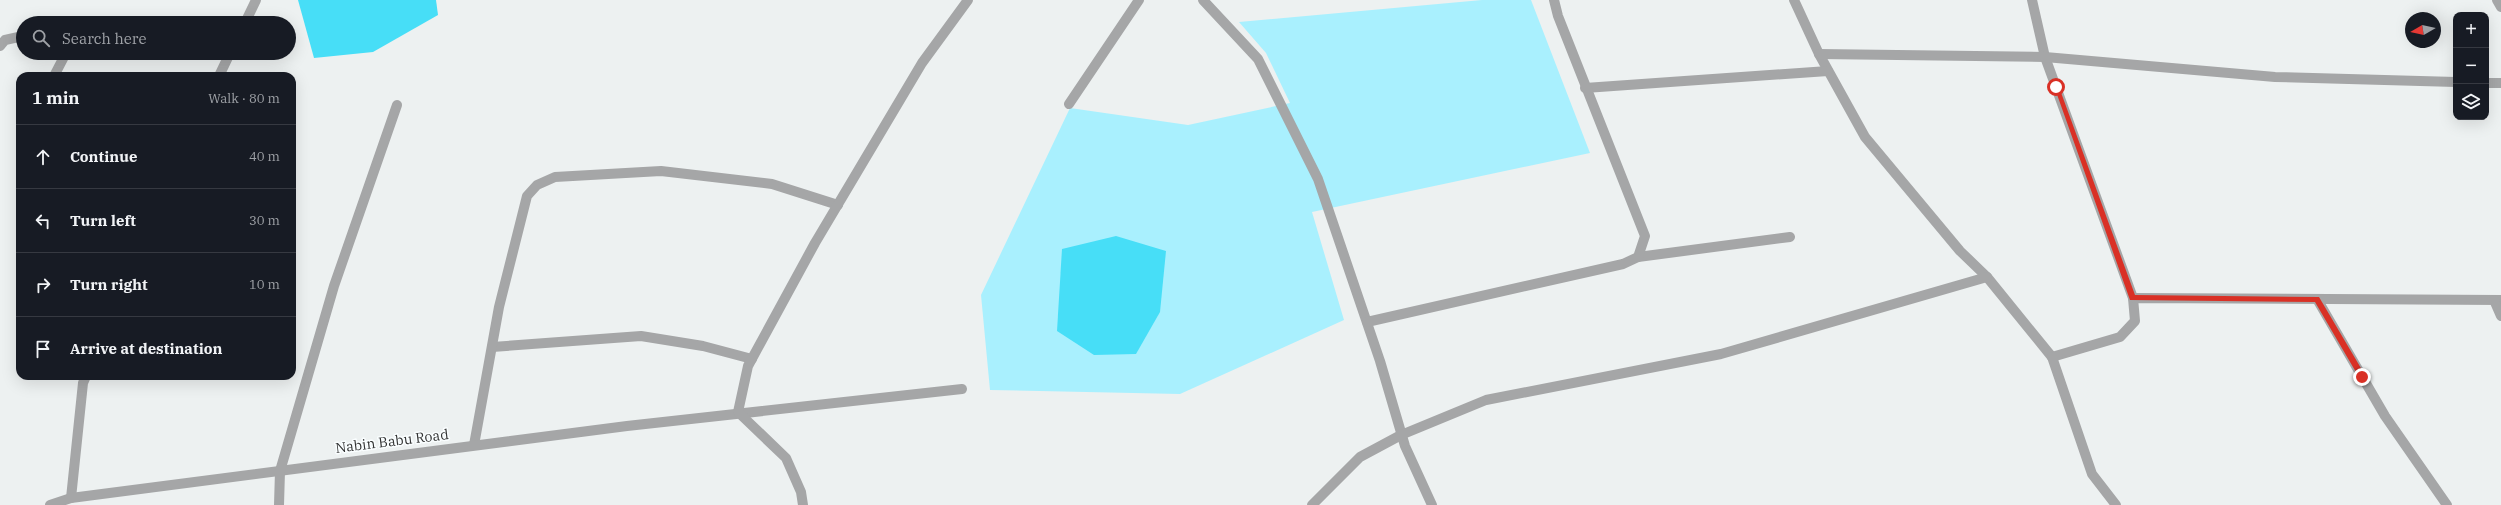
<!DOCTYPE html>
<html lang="en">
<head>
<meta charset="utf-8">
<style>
	:root { --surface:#171b24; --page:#20242c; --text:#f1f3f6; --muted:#9ea1a6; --line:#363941 }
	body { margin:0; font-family:"IBM Plex Serif",serif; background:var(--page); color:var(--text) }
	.controls { position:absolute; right:12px; top:12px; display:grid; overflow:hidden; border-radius:8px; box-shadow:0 4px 16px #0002 }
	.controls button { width:36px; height:36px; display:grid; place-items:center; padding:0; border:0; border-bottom:1px solid var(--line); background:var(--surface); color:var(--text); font:20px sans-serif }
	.compass { position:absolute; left:2405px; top:12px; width:36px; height:36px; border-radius:50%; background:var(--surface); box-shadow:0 4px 16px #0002; rotate:261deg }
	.stop { position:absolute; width:12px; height:12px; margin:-9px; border:3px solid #d93025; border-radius:50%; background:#fff }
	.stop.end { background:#d93025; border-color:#fff; box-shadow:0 1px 4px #0008 }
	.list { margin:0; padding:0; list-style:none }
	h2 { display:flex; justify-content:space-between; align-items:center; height:52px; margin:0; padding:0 16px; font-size:17px }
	h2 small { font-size:13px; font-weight:400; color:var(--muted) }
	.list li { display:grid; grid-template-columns:26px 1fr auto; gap:12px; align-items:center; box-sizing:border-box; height:64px; padding:0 16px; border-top:1px solid var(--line) }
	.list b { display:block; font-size:15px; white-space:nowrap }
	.list em { font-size:13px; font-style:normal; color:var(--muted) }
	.icon { flex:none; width:22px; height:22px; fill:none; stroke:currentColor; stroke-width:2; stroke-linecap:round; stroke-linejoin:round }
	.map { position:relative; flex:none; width:2501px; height:505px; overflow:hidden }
	.search { position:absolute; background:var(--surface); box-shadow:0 4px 16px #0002; left:16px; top:16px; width:280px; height:44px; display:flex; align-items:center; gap:10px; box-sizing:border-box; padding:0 14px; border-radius:22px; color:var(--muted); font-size:15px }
	.panel { position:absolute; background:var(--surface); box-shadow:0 4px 16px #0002; left:16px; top:72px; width:280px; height:308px; border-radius:12px }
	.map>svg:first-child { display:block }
	.green { fill:#a9f0fe }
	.water { fill:#47def7 }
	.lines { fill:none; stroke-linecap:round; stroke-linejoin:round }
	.street { stroke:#a5a6a7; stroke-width:10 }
	.route { fill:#d93025 }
	.labels { text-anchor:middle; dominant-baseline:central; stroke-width:3; stroke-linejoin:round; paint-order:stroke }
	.street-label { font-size:14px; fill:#313232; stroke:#fafeff }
</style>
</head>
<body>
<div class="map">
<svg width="2501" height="505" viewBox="0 0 2501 505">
	<rect width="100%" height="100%" fill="#edf1f1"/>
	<path class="green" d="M1482 0H1531L1590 153 1312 212 1344 320 1180 394 990 390 981 295 1070 108 1188 125 1290 103 1266 53 1239 22Z"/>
	<g class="water">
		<path d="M298 0H436L438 15 373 52 314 58Z"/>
		<path d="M1116 236 1166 251 1160 312 1136 354 1094 355 1057 331 1062 249Z"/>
	</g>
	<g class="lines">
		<g class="street">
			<path d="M1203 0 1258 59 1318 179 1380 361 1405 446 1432 505"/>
			<path d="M1794 0 1819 54 1865 137 1960 251 1987 277 2052 357 2120 337 2135 321 2133 298 2501 300"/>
			<path d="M2032 0 2045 57 2133 298"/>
			<path d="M2497 0 2501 7"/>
			<path d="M245 23 256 0"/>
			<path d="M0 46 5 40 23 36"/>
			<path d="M1819 54 2045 57 2275 77 2456 82"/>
			<path d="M54 76 66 53"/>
			<path d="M219 76 230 53"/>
			<path d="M2486 83H2501"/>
			<path d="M1585 88 1828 71"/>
			<path d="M1069 104 1139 0"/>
			<path d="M1638 257 1790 237"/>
			<path d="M2317 299 2385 416 2447 505"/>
			<path d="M2494 300 2501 316"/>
			<path d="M1367 322 1623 264 1638 257 1645 236 1558 16 1554 0"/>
			<path d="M492 347 641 336 703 346 752 359"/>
			<path d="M2052 357 2092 474 2116 505"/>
			<path d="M474 445 499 307 527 196 537 185 555 177 661 171 772 184 838 205"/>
			<path d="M71 498 83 383 86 376"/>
			<path d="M50 505 71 498 627 426 962 389"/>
			<path d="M279 505 280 471 334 286 397 105"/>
			<path d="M803 505 801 492 786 458 738 412 748 366 815 243 922 63 968 0"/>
			<path d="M1312 505 1360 457 1401 435 1486 400 1721 354 1987 277"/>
		</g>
	</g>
	<path class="route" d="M2054 86 2059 87 2135 295 2319 297 2365 375V379H2360L2315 302 2130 300Z"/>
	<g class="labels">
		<g class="street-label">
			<text transform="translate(392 441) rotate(-7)">Nabin Babu Road</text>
		</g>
	</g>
</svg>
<div class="controls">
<button>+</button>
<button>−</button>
<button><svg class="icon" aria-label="layers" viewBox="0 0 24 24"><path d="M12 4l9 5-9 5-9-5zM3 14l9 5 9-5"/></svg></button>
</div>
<svg class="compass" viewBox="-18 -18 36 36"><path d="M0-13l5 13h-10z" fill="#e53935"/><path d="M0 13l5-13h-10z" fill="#9ea1a6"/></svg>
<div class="stop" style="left:2056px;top:87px"></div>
<div class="stop end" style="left:2362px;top:377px"></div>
<div class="search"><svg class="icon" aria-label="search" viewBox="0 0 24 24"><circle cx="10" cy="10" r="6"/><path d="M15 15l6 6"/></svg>Search here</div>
<section class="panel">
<h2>1 min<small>Walk · 80 m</small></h2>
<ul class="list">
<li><svg class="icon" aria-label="ahead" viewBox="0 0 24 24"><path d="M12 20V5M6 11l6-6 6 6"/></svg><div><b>Continue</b></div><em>40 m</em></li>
<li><svg class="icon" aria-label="left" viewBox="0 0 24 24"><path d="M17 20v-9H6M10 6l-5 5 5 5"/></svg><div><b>Turn left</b></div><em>30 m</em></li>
<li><svg class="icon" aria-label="right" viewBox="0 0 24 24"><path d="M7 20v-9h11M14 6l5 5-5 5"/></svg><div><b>Turn right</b></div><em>10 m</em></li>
<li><svg class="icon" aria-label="arrive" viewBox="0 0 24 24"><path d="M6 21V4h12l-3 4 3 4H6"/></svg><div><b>Arrive at destination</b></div></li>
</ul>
</section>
</div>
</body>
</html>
